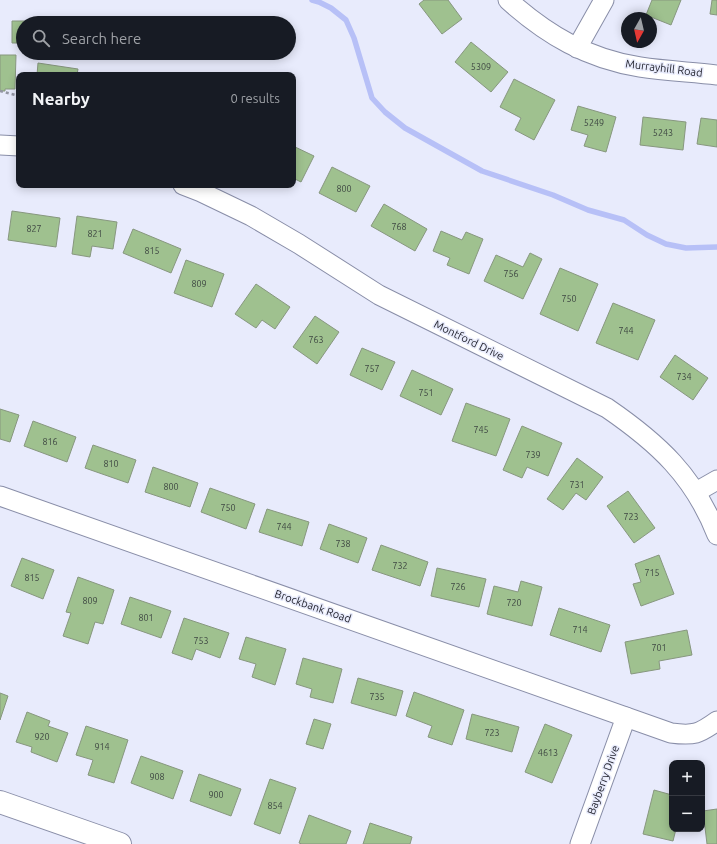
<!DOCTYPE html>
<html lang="en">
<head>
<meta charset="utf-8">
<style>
	:root { --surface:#171b24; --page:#20242c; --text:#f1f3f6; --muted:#9ea1a6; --line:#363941 }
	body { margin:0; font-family:Ubuntu,sans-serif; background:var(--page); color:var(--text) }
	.controls { position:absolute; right:12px; bottom:12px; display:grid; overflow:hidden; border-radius:8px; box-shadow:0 2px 10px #0003 }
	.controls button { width:36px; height:36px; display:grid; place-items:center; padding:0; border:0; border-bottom:1px solid var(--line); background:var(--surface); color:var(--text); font:20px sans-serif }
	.compass { position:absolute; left:621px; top:12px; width:36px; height:36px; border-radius:50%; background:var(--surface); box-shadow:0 2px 10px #0003; rotate:188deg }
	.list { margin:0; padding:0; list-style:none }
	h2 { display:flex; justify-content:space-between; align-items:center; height:52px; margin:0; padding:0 16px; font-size:17px }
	h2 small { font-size:13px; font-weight:400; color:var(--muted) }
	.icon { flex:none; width:22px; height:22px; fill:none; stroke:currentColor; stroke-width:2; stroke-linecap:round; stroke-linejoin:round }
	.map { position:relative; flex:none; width:717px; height:844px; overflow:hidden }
	.search { position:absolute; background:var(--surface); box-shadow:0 2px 10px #0003; left:16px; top:16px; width:280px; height:44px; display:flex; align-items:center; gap:10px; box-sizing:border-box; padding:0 14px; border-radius:22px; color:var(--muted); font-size:15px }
	.panel { position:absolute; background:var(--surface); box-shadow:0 2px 10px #0003; left:16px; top:72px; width:280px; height:116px; border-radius:8px }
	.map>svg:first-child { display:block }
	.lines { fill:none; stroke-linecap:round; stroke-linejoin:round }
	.stream { stroke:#b7c0f7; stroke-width:5.5 }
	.building { fill:#9fc18f; stroke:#87977f }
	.street-casing { stroke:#898ea8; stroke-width:21 }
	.primary-casing { stroke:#898ea8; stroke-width:24 }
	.path { stroke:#9496a4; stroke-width:2.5; stroke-dasharray:3 3; stroke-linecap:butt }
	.street { stroke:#fff; stroke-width:19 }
	.primary { stroke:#fff; stroke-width:22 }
	.labels { text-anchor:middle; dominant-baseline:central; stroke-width:3; stroke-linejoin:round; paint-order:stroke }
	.number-label { font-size:9px; fill:#3f4843 }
	.street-label { font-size:11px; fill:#1f202a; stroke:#e8ebfc }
</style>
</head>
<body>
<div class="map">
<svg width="717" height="844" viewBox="0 0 717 844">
	<rect width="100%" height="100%" fill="#e8ebfc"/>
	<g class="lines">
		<path class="stream" d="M312 0 319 2 331 8 346 20 354 38 372 98 385 112 405 128 482 171 553 195 588 210 624 220 647 235 666 244 686 248 717 247"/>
	</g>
	<g class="building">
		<path d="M424 0H448L462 19 442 34 419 4Z"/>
		<path d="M652 0H681L671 25 646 15Z"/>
		<path d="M712 0H717V15L710 14Z"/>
		<path d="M12 21H34V23H23V43H12Z"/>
		<path d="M471 42 508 72 491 92 455 62Z"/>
		<path d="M0 55H16L15 89H5V91H0Z"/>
		<path d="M38 63 78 69 77 75H37Z"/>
		<path d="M514 79 555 100 534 140 515 130 521 118 500 107Z"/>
		<path d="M578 106 616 117 606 152 584 146 588 135 571 130Z"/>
		<path d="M643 117 686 122 683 150 640 145Z"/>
		<path d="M701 118 717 120V147L697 144Z"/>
		<path d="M293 146 314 156 301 182 293 178Z"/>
		<path d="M332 167 370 186 356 212 319 193Z"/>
		<path d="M384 204 427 229 415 251 371 226Z"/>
		<path d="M12 211 60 218 56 247 8 240Z"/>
		<path d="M77 216 117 222 113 249 92 246 90 257 72 254Z"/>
		<path d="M133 229 181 249 171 273 123 253Z"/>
		<path d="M441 231 462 240 466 232 483 239 469 274 447 265 450 258 433 251Z"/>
		<path d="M530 253 542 259 523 299 484 281 496 255 523 267Z"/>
		<path d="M186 260 224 274 212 307 174 293Z"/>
		<path d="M560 268 598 284 578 331 540 314Z"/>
		<path d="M256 284 290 307 275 329 262 320 256 328 235 314Z"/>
		<path d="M613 303 655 320 638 360 596 343Z"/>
		<path d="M315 316 339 332 317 364 293 347Z"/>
		<path d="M362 348 395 362 382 390 350 375Z"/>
		<path d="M675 355 708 378 693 400 660 377Z"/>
		<path d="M412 370 453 389 441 415 400 396Z"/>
		<path d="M466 403 510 419 496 456 452 441Z"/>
		<path d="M0 409 19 415 10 442 0 439Z"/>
		<path d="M33 421 76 437 67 462 24 446Z"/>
		<path d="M522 426 562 443 548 476 527 467 522 478 503 470Z"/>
		<path d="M93 445 136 460 128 483 85 468Z"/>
		<path d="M577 458 603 477 586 500 576 493 563 510 547 499Z"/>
		<path d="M153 467 198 483 190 507 145 492Z"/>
		<path d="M210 488 255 504 246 529 201 512Z"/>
		<path d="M628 491 655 528 634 543 607 506Z"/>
		<path d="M267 509 309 522 302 546 259 532Z"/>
		<path d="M329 524 367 538 358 563 320 549Z"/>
		<path d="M381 545 428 562 420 586 372 570Z"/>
		<path d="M659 555 674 594 641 606 633 584 641 582 635 564Z"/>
		<path d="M22 558 54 570 43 599 11 586Z"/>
		<path d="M437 568 486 579 479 607 431 596Z"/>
		<path d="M78 577 114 590 103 624 95 622 88 644 63 636 71 613 66 612Z"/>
		<path d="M521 581 542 587 532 626 487 614 494 586 518 592Z"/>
		<path d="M130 597 171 611 161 638 121 624Z"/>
		<path d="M559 608 610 625 601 652 550 635Z"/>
		<path d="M184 618 229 633 220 658 196 649 192 660 172 653Z"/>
		<path d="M687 630 692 655 659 661 660 669 631 674 625 642Z"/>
		<path d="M246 637 286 649 275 685 252 677 256 664 239 659Z"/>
		<path d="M303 658 342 669 333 703 310 697 312 689 296 684Z"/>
		<path d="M358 678 403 691 396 716 351 703Z"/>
		<path d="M414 692 464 710 452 745 428 737 432 726 406 716Z"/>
		<path d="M0 693 8 696 0 720Z"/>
		<path d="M27 712 50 721 48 726 68 733 57 762 31 752 32 747 16 742Z"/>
		<path d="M472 714 519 727 512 752 466 739Z"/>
		<path d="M314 719 331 724 323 749 306 744Z"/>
		<path d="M545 724 572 735 552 783 525 772Z"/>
		<path d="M86 726 128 740 114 783 88 775 93 760 76 755Z"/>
		<path d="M141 756 183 771 173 799 131 783Z"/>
		<path d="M199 774 241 789 231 816 190 801Z"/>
		<path d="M270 779 296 788 280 834 254 824Z"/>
		<path d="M654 790 672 795V829H676L673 841 643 834Z"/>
		<path d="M717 809V844H707L703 811Z"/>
		<path d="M309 815 351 831 346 844H302L299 843Z"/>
		<path d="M370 823 412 837 410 844H363Z"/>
	</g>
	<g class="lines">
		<defs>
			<g id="street">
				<path d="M508 0C547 35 588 59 640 67 666 71 692 72 717 75"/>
				<path d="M577 48 604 0"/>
				<path d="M0 145 19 146"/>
				<path d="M183 185 201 192 251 216 299 244 379 295 607 408C658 443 694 476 717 535"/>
				<path d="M696 492 717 480"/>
				<path d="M0 496 671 733C694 736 699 734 717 721"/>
				<path d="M580 844 626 717"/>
			</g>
			<path id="primary" d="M0 802 120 844"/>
		</defs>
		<use href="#street" class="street-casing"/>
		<use href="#primary" class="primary-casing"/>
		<path class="path" d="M0 91 19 96"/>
		<use href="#street" class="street"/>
		<use href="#primary" class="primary"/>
	</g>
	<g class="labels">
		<g class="number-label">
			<text x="481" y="67">5309</text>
			<text x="594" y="123">5249</text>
			<text x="663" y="133">5243</text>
			<text x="344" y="189">800</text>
			<text x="399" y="227">768</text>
			<text x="34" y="229">827</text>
			<text x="95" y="234">821</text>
			<text x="152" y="251">815</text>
			<text x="511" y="274">756</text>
			<text x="199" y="284">809</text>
			<text x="569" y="299">750</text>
			<text x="626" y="331">744</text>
			<text x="316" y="340">763</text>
			<text x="372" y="369">757</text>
			<text x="684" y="377">734</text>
			<text x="426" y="393">751</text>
			<text x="481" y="430">745</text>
			<text x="50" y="442">816</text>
			<text x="533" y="455">739</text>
			<text x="111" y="464">810</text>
			<text x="577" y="485">731</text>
			<text x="171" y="487">800</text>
			<text x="228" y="508">750</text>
			<text x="631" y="517">723</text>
			<text x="284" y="527">744</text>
			<text x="343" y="544">738</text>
			<text x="400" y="566">732</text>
			<text x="652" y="573">715</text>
			<text x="32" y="578">815</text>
			<text x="458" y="587">726</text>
			<text x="90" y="601">809</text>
			<text x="514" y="603">720</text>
			<text x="146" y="618">801</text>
			<text x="580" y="630">714</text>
			<text x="201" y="641">753</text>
			<text x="659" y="648">701</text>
			<text x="377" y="697">735</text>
			<text x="492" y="733">723</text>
			<text x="42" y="737">920</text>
			<text x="102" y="747">914</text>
			<text x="548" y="753">4613</text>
			<text x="157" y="777">908</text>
			<text x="216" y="795">900</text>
			<text x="275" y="806">854</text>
		</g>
		<g class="street-label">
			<text transform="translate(664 68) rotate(7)">Murrayhill Road</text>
			<text transform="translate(469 340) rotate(26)">Montford Drive</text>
			<text transform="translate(313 606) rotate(19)">Brockbank Road</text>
			<text transform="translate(603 780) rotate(-70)">Bayberry Drive</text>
		</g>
	</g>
</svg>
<div class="controls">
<button>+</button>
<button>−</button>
</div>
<svg class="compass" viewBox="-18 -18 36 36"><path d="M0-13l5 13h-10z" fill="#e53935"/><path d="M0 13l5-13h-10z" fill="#9ea1a6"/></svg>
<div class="search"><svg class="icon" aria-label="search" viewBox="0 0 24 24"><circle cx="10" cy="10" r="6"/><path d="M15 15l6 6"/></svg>Search here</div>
<section class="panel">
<h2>Nearby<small>0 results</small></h2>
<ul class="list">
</ul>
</section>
</div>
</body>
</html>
